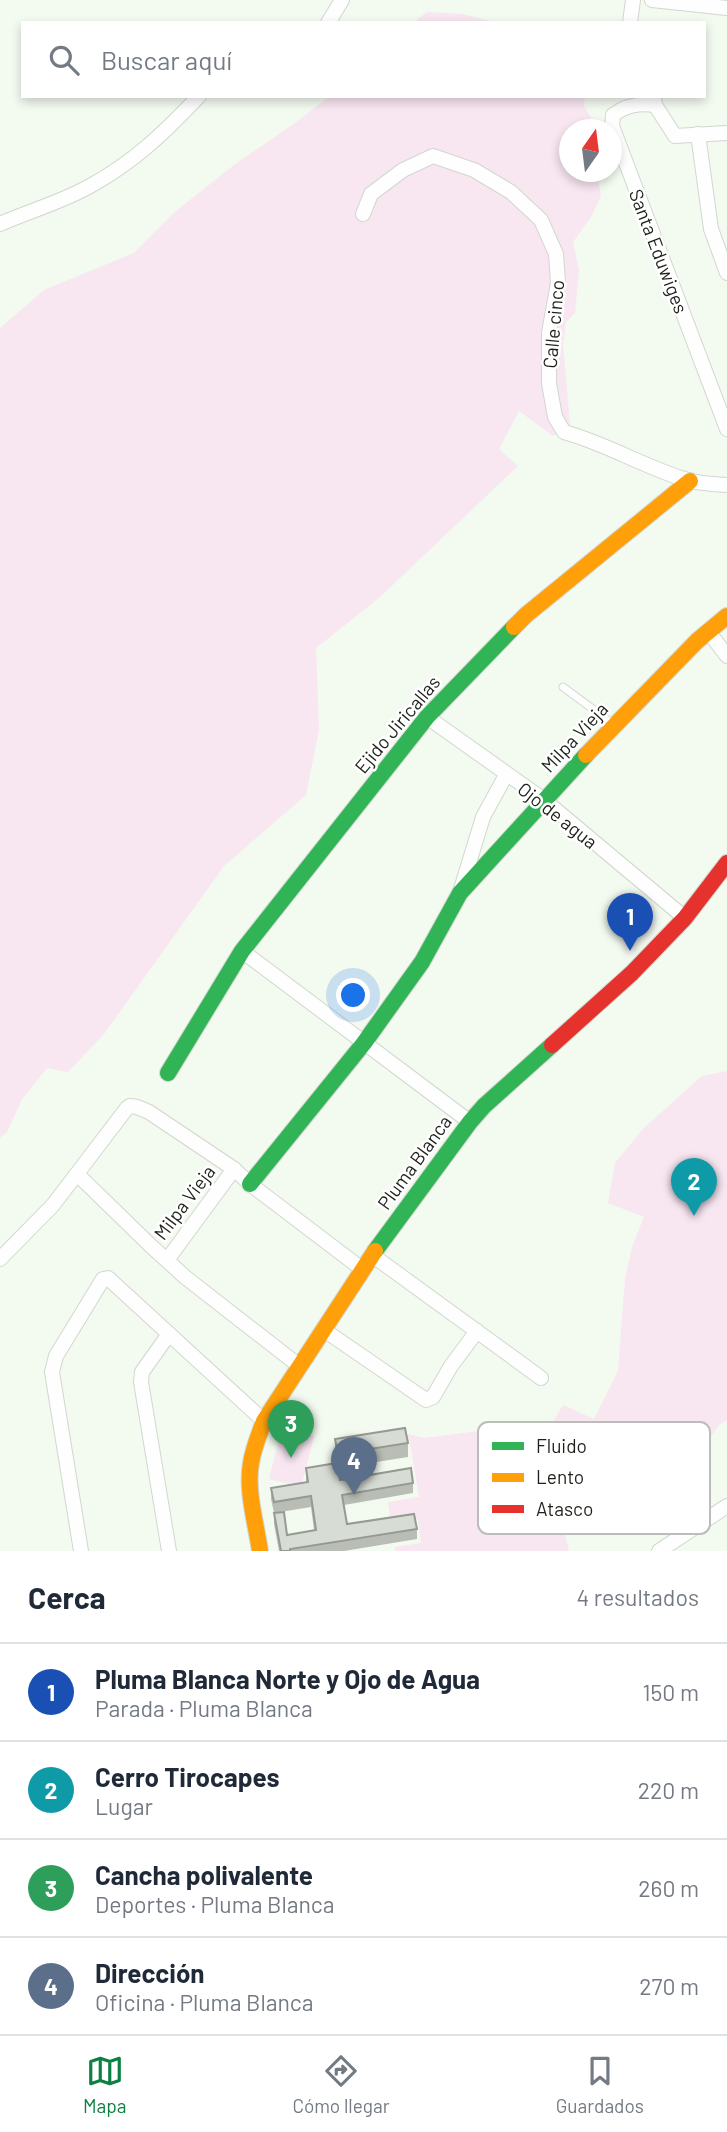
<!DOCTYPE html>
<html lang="es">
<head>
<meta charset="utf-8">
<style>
	:root { --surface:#fff; --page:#f2f2f3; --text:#1f2937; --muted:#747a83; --line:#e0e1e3; --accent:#0b8043 }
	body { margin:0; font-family:Barlow,sans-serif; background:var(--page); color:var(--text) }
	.compass { position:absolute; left:559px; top:119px; width:63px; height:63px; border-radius:50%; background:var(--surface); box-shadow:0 4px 10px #0003; rotate:14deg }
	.you { position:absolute; left:354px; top:996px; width:24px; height:24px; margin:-18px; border:5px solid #fff; border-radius:50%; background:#1a73e8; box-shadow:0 0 0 10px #1a73e833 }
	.badge { display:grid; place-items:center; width:46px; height:46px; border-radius:50%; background:var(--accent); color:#fff; font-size:23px; font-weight:700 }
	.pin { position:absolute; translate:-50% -58px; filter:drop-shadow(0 2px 4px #0008) }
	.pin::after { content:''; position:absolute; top:37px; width:24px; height:21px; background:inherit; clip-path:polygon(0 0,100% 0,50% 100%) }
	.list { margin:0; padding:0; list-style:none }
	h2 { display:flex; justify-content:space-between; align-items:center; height:91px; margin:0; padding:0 28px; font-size:30px }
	h2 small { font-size:23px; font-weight:400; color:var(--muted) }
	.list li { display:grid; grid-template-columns:46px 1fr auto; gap:21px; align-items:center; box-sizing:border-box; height:98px; padding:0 28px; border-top:2px solid var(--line) }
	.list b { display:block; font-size:26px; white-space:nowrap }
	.list p { margin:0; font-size:23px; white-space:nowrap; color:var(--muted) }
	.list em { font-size:23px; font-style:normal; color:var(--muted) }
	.icon { flex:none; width:38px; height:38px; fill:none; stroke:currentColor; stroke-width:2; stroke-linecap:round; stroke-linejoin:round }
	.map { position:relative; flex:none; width:727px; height:1551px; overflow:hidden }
	.search { position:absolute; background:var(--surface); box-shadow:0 4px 10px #0003; left:21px; right:21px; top:21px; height:77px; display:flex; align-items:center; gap:18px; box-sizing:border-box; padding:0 24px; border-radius:0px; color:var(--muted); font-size:26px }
	.sheet { height:483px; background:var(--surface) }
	nav { display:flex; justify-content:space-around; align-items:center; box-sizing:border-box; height:98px; border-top:2px solid var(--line); background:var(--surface); font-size:19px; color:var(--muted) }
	nav a { display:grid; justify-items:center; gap:4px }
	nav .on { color:var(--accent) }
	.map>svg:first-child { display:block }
	.green { fill:#f8e6f1 }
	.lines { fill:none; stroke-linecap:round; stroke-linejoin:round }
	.lane-casing { stroke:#d2d7cf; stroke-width:9 }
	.street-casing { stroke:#d2d7cf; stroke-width:16 }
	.fast-casing { stroke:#d2d7cf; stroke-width:18 }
	.slow-casing { stroke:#d2d7cf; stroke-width:18 }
	.jam-casing { stroke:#d2d7cf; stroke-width:18 }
	.lane { stroke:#fdfefd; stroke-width:7 }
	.street { stroke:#fdfefd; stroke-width:14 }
	.fast { stroke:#30b455; stroke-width:16 }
	.slow { stroke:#ff9f0a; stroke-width:16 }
	.jam { stroke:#e5322d; stroke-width:16 }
	.wall { fill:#b9bdb6 }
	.building { fill:#d7dcd4; stroke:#969a94; stroke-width:2 }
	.labels { text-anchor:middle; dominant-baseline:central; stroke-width:5; stroke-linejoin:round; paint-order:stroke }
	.street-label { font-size:19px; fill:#1e221b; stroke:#fff }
	.key { fill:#fff; stroke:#bcbdbb; stroke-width:2 }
	.key-label { font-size:19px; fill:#1e221b }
</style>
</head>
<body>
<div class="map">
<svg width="727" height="1551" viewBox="0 0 727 1551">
	<rect width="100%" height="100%" fill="#f3faf0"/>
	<g class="green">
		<path d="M427 12 462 14 498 23H413Z"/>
		<path d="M330 96H585L584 106 598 129 570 130V172H597L601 196 591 217 573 242 579 270 575 313 566 322 563 344 570 424 553 436 519 411 499 449 518 466 379 598 316 648 319 730 306 795 224 866 104 1034 68 1072 47 1068 22 1099 7 1132 0 1138V328L44 290 134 253 176 211 234 165 295 123Z"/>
		<path d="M727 1071V1420L719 1425 705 1446 563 1527 569 1550 568 1551H395V1547L421 1543 418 1520 391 1524 388 1502 419 1497 410 1442H405L408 1434 424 1438 487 1430 531 1441 551 1425 563 1405 594 1419 618 1371 625 1279 632 1247 644 1217 608 1203 615 1163 643 1129 702 1076Z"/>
		<path d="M282 1428 314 1436 301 1487 269 1479Z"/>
	</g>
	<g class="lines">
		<defs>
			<path id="lane" d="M563 687 613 724"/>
			<g id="street">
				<path d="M652 0 727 8"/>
				<path d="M328 23 342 0"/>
				<path d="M630 23 633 0"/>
				<path d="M654 97 655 105 675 136 727 133"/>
				<path d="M655 105C639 103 626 105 613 115L612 126 727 429"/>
				<path d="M698 134 711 229 727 273"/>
				<path d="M363 214 371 194 403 170 433 156 474 170 511 192 541 220 556 254 558 283 549 333V383L555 417 564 432C604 443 639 464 678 477 694 483 710 484 727 485"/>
				<path d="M0 224C29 211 62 202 90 186 134 162 165 132 199 96"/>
				<path d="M708 631 727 656"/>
				<path d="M427 717 544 800 685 918"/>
				<path d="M461 889 483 817 506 775"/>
				<path d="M242 951 470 1122"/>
				<path d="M77 1174 151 1246 185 1277 298 1365"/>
				<path d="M372 1255 541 1378"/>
				<path d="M0 1259 53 1205 127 1108 130 1106 137 1107 149 1112 234 1169 250 1184 362 1269"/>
				<path d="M167 1260 234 1169"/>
				<path d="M324 1330 426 1400 433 1397 451 1366 477 1331"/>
				<path d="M169 1334 142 1372 141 1382 169 1551"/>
				<path d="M81 1551 52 1372 56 1356 103 1279 108 1278 264 1421"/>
				<path d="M659 1551 727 1506"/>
			</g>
			<g id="fast">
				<path d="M168 1073 242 951 427 717 514 627"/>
				<path d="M250 1184 364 1043 422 962 460 893 586 755"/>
				<path d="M375 1251 470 1122 484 1106 552 1045"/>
			</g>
			<g id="slow">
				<path d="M514 627 526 615 690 481"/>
				<path d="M586 755 697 641 727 616"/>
				<path d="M260 1551C256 1523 246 1491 251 1463 253 1449 259 1435 264 1421L375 1251"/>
			</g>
			<path id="jam" d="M552 1045 632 973 685 918 727 863"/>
		</defs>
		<use href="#lane" class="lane-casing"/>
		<use href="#street" class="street-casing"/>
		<use href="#fast" class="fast-casing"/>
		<use href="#slow" class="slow-casing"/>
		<use href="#jam" class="jam-casing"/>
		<use href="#lane" class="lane"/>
		<use href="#street" class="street"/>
		<use href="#fast" class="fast"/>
		<use href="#slow" class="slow"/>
		<use href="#jam" class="jam"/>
	</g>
	<g class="wall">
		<path d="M335 1439 408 1443V1457L338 1468 335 1453Z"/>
		<path d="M306 1468 340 1480 413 1483V1493L344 1505 347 1524 417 1529V1539L344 1551H279L274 1524V1513L287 1535 314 1530 311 1507 274 1513 271 1499V1488L306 1482Z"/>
	</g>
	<g class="building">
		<path d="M405 1428 408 1443 338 1454 335 1439Z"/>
		<path d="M337 1463 340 1480 411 1468 413 1483 342 1495 347 1524 414 1514 417 1529 290 1549V1551H281L274 1513 284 1512 287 1535 316 1530 311 1496 274 1502 271 1488 308 1482 306 1468Z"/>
	</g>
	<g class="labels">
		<g class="street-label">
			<text transform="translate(659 251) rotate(69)">Santa Eduwiges</text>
			<text transform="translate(553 324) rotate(-85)">Calle cinco</text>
			<text transform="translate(397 724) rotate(-50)">Ejido Jiricallas</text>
			<text transform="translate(574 737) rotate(-47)">Milpa Vieja</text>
			<text transform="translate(558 815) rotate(38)">Ojo de agua</text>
			<text transform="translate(414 1162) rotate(-54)">Pluma Blanca</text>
			<text transform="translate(184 1202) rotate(-53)">Milpa Vieja</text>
		</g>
	</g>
	<rect x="478" y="1422" width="232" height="112" rx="10" class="key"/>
	<rect x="492" y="1442" width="32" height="8" fill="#30b455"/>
	<rect x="492" y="1473" width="32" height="9" fill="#ff9f0a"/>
	<rect x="492" y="1505" width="32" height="8" fill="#e5322d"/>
	<g class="key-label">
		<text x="536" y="1453">Fluido</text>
		<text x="536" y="1484">Lento</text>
		<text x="536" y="1516">Atasco</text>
	</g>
</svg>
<svg class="compass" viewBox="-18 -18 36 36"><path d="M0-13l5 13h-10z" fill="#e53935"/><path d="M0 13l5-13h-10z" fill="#747a83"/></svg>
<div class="you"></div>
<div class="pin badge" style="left:630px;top:951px;background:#1a4fb4">1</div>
<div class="pin badge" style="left:694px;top:1216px;background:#0f9aa8">2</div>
<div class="pin badge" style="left:291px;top:1458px;background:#2e9e5b">3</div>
<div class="pin badge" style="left:354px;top:1495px;background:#5c6f8a">4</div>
<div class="search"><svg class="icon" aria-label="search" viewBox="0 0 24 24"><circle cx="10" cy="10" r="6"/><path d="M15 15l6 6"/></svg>Buscar aquí</div>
</div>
<section class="sheet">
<h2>Cerca<small>4 resultados</small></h2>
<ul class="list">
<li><span class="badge" style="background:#1a4fb4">1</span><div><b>Pluma Blanca Norte y Ojo de Agua</b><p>Parada · Pluma Blanca</p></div><em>150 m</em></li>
<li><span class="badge" style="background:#0f9aa8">2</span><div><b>Cerro Tirocapes</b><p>Lugar</p></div><em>220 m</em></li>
<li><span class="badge" style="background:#2e9e5b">3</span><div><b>Cancha polivalente</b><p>Deportes · Pluma Blanca</p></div><em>260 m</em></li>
<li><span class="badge" style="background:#5c6f8a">4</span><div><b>Dirección</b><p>Oficina · Pluma Blanca</p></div><em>270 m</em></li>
</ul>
</section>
<nav>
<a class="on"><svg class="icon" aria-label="map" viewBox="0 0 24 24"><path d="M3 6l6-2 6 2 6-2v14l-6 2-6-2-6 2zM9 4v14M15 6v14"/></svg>Mapa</a>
<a><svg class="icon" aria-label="directions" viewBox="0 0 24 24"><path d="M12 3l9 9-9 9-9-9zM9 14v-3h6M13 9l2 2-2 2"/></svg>Cómo llegar</a>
<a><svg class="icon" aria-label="saved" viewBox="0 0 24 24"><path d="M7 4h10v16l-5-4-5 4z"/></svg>Guardados</a>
</nav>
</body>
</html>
